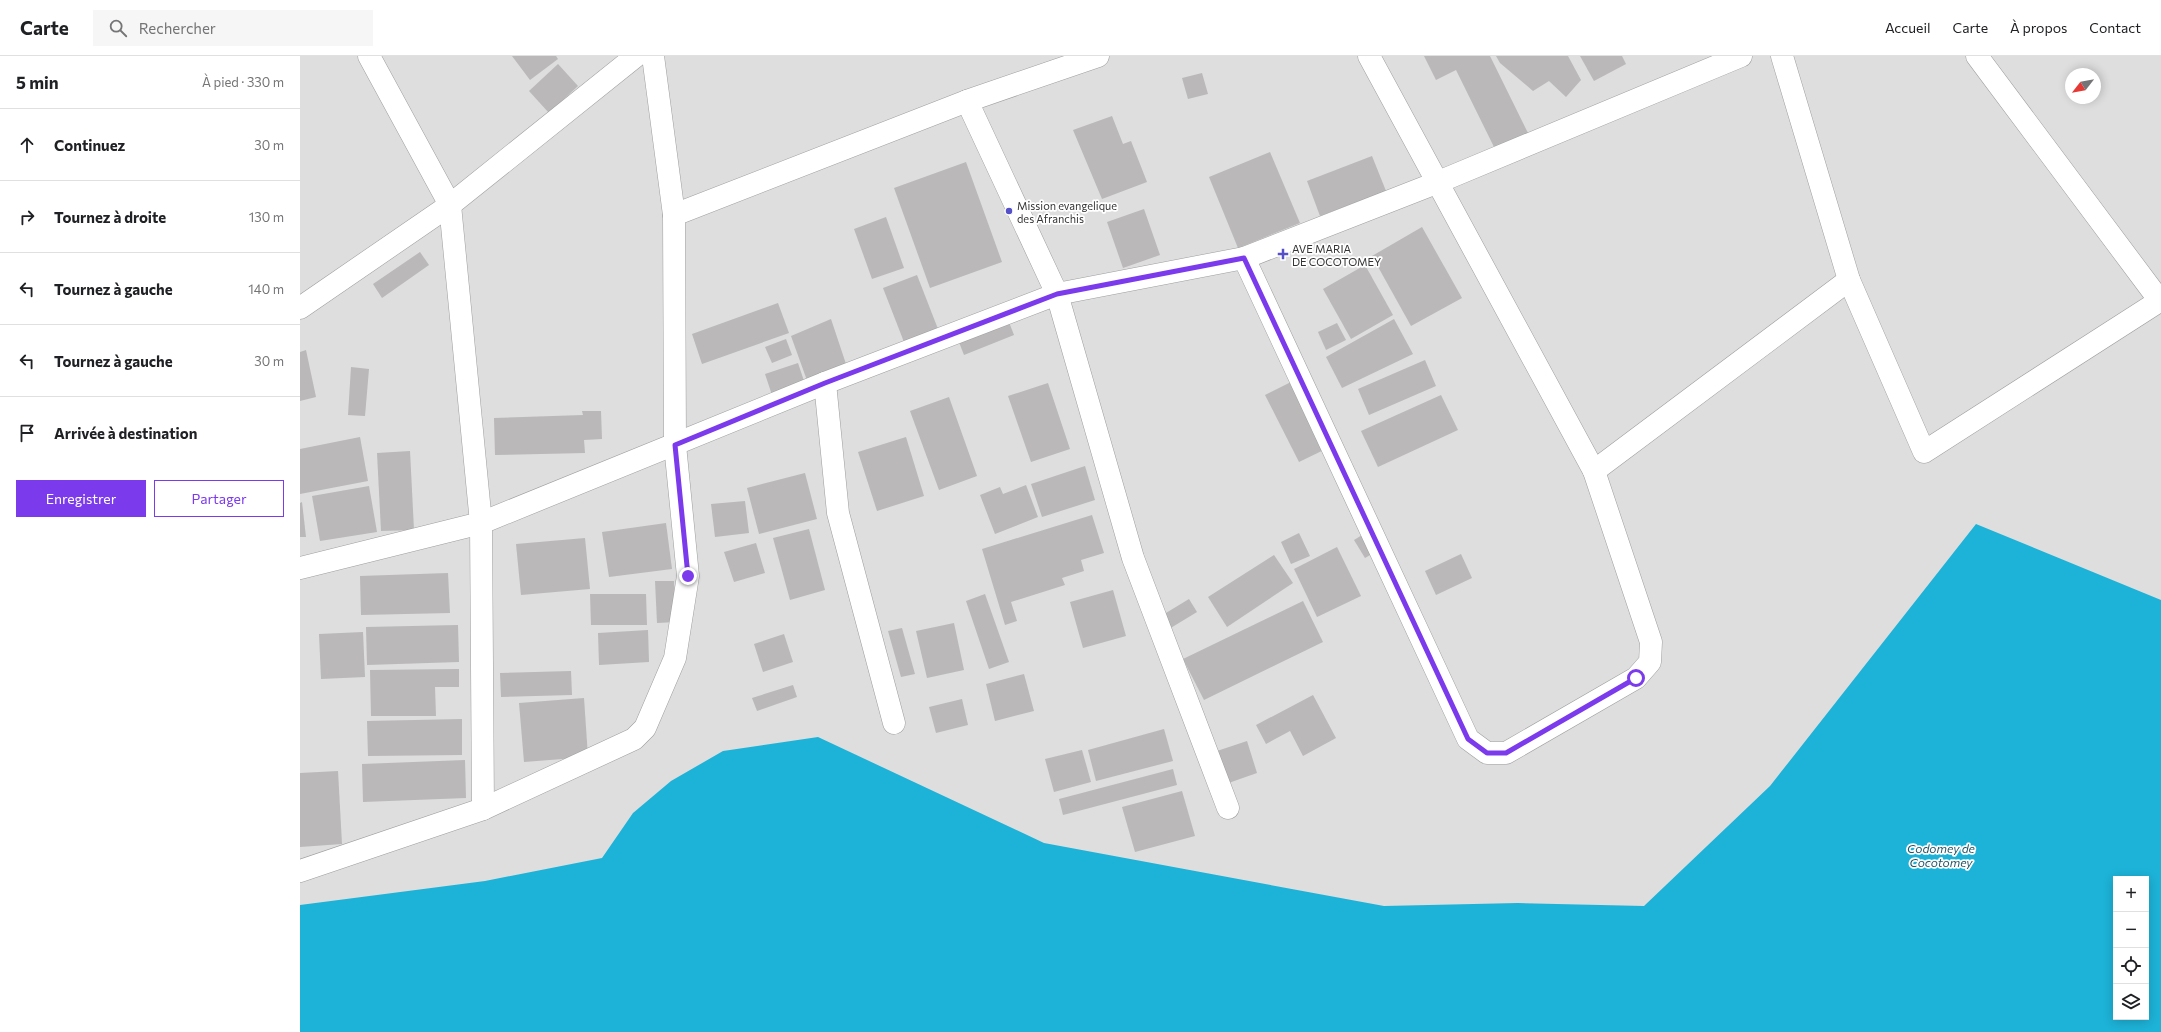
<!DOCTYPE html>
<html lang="fr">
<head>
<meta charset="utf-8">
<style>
	:root { --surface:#fff; --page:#f6f6f6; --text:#202124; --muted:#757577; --line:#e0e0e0; --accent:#7c3aed }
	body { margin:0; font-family:Commissioner,sans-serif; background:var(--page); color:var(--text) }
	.controls { position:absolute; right:12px; bottom:12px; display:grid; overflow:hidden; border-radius:0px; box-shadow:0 2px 10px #0003 }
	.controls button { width:36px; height:36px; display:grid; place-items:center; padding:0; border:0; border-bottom:1px solid var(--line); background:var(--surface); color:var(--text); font:20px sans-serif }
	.compass { position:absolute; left:1765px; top:12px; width:36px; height:36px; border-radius:50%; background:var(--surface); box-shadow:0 2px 10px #0003; rotate:239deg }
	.stop { position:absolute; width:12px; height:12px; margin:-9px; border:3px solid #7c3aed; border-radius:50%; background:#fff }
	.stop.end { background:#7c3aed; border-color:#fff; box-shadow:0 1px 4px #0008 }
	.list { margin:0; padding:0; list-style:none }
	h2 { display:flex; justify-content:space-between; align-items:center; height:52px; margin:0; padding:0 16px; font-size:17px }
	h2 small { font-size:13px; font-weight:400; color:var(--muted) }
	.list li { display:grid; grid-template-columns:26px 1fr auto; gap:12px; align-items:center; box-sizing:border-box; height:72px; padding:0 16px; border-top:1px solid var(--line) }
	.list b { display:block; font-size:15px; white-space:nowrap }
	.list em { font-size:13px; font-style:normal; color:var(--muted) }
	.actions { display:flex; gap:8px; padding:12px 16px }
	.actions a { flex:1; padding:9px 0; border:1px solid var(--accent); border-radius:0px; text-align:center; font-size:14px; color:var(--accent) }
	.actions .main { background:var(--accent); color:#fff }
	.icon { flex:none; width:22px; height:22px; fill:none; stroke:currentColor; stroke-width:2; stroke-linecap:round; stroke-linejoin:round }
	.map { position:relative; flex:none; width:1861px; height:976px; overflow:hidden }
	header { display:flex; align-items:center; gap:24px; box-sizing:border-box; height:56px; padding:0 20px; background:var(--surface); border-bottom:1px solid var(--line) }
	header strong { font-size:19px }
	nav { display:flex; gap:22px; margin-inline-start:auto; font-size:14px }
	.search { width:280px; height:36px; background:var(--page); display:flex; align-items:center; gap:10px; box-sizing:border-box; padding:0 14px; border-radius:0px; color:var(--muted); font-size:15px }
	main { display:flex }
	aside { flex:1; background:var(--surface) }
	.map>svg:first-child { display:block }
	.water { fill:#1db3d8; fill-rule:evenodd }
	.building { fill:#bab8b8 }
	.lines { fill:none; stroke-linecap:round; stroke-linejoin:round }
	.street-casing { stroke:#9d9e9f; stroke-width:23 }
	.street { stroke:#fff; stroke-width:22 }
	.route { stroke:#7c3aed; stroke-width:5 }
	.poi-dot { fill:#5650c8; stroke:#fff; stroke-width:1.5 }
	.labels { text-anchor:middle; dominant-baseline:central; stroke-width:3.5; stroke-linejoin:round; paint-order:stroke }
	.poi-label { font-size:11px; fill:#343434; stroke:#fff; text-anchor:start }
	.water-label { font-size:12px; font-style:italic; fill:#1f5565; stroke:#fff }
</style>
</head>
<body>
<header>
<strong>Carte</strong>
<div class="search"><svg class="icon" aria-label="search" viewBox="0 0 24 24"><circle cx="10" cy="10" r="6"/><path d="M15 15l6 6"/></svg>Rechercher</div>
<nav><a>Accueil</a><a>Carte</a><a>À propos</a><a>Contact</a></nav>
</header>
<main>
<aside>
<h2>5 min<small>À pied · 330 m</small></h2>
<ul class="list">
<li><svg class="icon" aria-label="ahead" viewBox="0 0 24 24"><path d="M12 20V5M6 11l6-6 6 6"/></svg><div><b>Continuez</b></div><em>30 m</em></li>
<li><svg class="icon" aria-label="right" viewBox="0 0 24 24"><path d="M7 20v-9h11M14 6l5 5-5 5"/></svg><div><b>Tournez à droite</b></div><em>130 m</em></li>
<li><svg class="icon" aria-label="left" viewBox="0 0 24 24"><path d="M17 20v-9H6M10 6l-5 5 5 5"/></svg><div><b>Tournez à gauche</b></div><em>140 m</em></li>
<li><svg class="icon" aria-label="left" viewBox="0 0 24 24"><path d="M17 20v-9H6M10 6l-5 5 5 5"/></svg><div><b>Tournez à gauche</b></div><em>30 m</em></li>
<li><svg class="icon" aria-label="arrive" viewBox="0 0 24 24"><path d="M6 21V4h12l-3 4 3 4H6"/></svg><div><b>Arrivée à destination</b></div></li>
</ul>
<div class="actions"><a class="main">Enregistrer</a><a>Partager</a></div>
</aside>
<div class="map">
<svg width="1861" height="976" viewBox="0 0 1861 976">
	<rect width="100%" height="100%" fill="#dededf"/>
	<path class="water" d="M1676 468 1861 544V976H0V849L185 825 302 802 333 757 371 725 423 695 518 681 744 787 1084 850 1218 847 1344 850 1470 730ZM1816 823H1846V961H1816Z"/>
	<g class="building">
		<path d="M212 0H256L258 3 230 24Z"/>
		<path d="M1124 0H1190L1228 77 1195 93 1156 14 1136 24Z"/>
		<path d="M1196 0H1268L1281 24 1266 41 1249 25 1233 35 1200 7Z"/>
		<path d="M1280 0H1322L1326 8 1294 25Z"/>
		<path d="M258 8 278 30 249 57 229 35Z"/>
		<path d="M902 17 908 38 888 43 882 22Z"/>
		<path d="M812 60 823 88 831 85 847 126 802 143 773 74Z"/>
		<path d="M970 96 1000 167 938 192 909 121Z"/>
		<path d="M1072 100 1086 135 1020 160 1007 125Z"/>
		<path d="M666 106 702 206 630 232 594 132Z"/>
		<path d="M844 153 860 199 823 212 807 166Z"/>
		<path d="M586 161 604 212 572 223 554 173Z"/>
		<path d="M1122 171 1162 242 1111 270 1072 200Z"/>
		<path d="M120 196 129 209 82 242 73 228Z"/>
		<path d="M1065 209 1093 259 1051 283 1023 233Z"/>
		<path d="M617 219 638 273 604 286 583 232Z"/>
		<path d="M478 247 489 277 402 308 392 278Z"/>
		<path d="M705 256 714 279 664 299 655 276Z"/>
		<path d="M531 263 552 326 513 341 491 280Z"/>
		<path d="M1094 263 1113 298 1042 332 1026 301Z"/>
		<path d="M1037 267 1046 284 1026 294 1018 276Z"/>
		<path d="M486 283 492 299 472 307 465 291Z"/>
		<path d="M6 294 16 341 0 345V296Z"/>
		<path d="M1125 304 1136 330 1069 359 1058 333Z"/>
		<path d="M498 307 509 340 476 351 465 318Z"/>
		<path d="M51 311 69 313 65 360 48 359Z"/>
		<path d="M1001 321 1034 389 999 406 965 339Z"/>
		<path d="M748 327 770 393 731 406 708 340Z"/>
		<path d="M1141 339 1158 374 1078 411 1061 375Z"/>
		<path d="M649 341 677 420 639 434 610 355Z"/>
		<path d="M282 355H301L302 383 284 384 285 397 195 399 194 362 283 359Z"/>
		<path d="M60 381 68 425 0 438V393Z"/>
		<path d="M606 381 624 440 577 455 558 396Z"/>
		<path d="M110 395 114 474 81 475 77 397Z"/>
		<path d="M785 410 795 444 742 461 731 428Z"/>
		<path d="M505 417 517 463 459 478 447 432Z"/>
		<path d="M726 429 738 461 695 478 680 439 700 431 703 438Z"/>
		<path d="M69 430 77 476 20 485 12 440Z"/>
		<path d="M445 445 449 477 415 481 411 448Z"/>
		<path d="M2 446 6 481H0V447Z"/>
		<path d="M792 459 804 497 781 504 784 515 762 522 765 529 711 546 717 565 705 569 682 493Z"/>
		<path d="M366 467 372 513 309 521 302 476Z"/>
		<path d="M1075 471 1087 489 1065 502 1054 484Z"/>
		<path d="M509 473 525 534 490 544 473 482Z"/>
		<path d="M999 477 1010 500 991 508 981 486Z"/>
		<path d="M285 482 290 533 221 539 216 488Z"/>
		<path d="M456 487 465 517 434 526 424 496Z"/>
		<path d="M1037 491 1061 540 1017 561 994 513Z"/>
		<path d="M1161 498 1172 522 1136 539 1125 515Z"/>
		<path d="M974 499 993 527 927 571 908 541Z"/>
		<path d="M148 517 150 557 61 559 60 520Z"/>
		<path d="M355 525H374L376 566 357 567Z"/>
		<path d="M813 534 826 580 783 592 770 546Z"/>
		<path d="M290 538H346L347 569H291Z"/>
		<path d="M685 538 709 606 689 613 666 545Z"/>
		<path d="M889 543 897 556 869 573 861 560Z"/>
		<path d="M1003 545 1023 586 904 644 883 603Z"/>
		<path d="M654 567 664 614 627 622 616 575Z"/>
		<path d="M158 569 159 606 67 609 66 571Z"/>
		<path d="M602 572 615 618 601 621 588 575Z"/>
		<path d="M348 574 349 606 299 609 298 577Z"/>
		<path d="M63 576 65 621 21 623 19 578Z"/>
		<path d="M484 578 493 606 463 616 454 588Z"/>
		<path d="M159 613V631H135L136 660H71L70 614Z"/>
		<path d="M271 615 272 639 201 641 200 617Z"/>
		<path d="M724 618 734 655 695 665 686 628Z"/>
		<path d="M493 629 497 641 457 655 452 642Z"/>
		<path d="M1013 639 1036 682 1003 700 990 675 966 688 956 669Z"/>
		<path d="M284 642 288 701 224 706 219 647Z"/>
		<path d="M662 643 668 669 636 677 629 651Z"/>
		<path d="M162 663V699L68 700 67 665Z"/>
		<path d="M864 673 873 705 796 725 788 694Z"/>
		<path d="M947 685 957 717 920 730 908 698Z"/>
		<path d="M782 694 791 726 754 736 745 703Z"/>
		<path d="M165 704 166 742 63 746 62 708Z"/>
		<path d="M873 713 877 729 763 759 759 743Z"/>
		<path d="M38 715 42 788 0 791V717Z"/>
		<path d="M882 735 895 780 835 796 822 751Z"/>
	</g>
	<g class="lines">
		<defs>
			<g id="street">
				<path d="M69 0 150 149 181 467 183 753"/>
				<path d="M1482 0 1549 224 1624 396 1861 244"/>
				<path d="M1677 0 1860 245"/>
				<path d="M667 45 757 238 833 502 928 752"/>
				<path d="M374 159 667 45 798 0"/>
				<path d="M944 202 1168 683 1187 697H1206L1336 622 1350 606 1351 586 1294 415 1069 0"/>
				<path d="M0 252 150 149 336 0"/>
				<path d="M525 327 538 457 594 667"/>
				<path d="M1294 415 1549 224"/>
				<path d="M0 512 181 467 525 327 757 238 944 202 1136 127 1441 0"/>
				<path d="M0 815 183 753 334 683 345 672 375 602 388 520 375 389 374 159 353 0"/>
			</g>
		</defs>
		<use href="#street" class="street-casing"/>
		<use href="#street" class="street"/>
	</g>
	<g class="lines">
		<path class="route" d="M388 520 375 389 525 327 757 238 944 202 1168 683 1187 697H1206L1336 622"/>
	</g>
	<g class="poi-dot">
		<circle cx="709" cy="155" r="4"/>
		<path d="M981 192h4v4h4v4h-4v4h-4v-4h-4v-4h4z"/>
	</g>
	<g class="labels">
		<g class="poi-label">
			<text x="717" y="149">Mission evangelique<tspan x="717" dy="13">des Afranchis</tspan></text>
			<text x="992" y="192">AVE MARIA<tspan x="992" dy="13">DE COCOTOMEY</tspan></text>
		</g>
		<g class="water-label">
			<text x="1641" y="792">Codomey de<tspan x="1641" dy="14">Cocotomey</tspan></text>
		</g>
	</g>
</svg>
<div class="controls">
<button>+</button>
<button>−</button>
<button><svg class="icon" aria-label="locate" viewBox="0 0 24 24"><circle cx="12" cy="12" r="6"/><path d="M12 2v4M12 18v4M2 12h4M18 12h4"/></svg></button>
<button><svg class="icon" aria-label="layers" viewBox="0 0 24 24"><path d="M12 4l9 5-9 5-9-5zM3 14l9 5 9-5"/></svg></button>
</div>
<svg class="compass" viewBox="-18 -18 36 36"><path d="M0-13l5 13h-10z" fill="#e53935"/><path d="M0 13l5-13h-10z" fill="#757577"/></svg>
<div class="stop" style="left:1336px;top:622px"></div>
<div class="stop end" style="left:388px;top:520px"></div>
</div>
</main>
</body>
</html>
